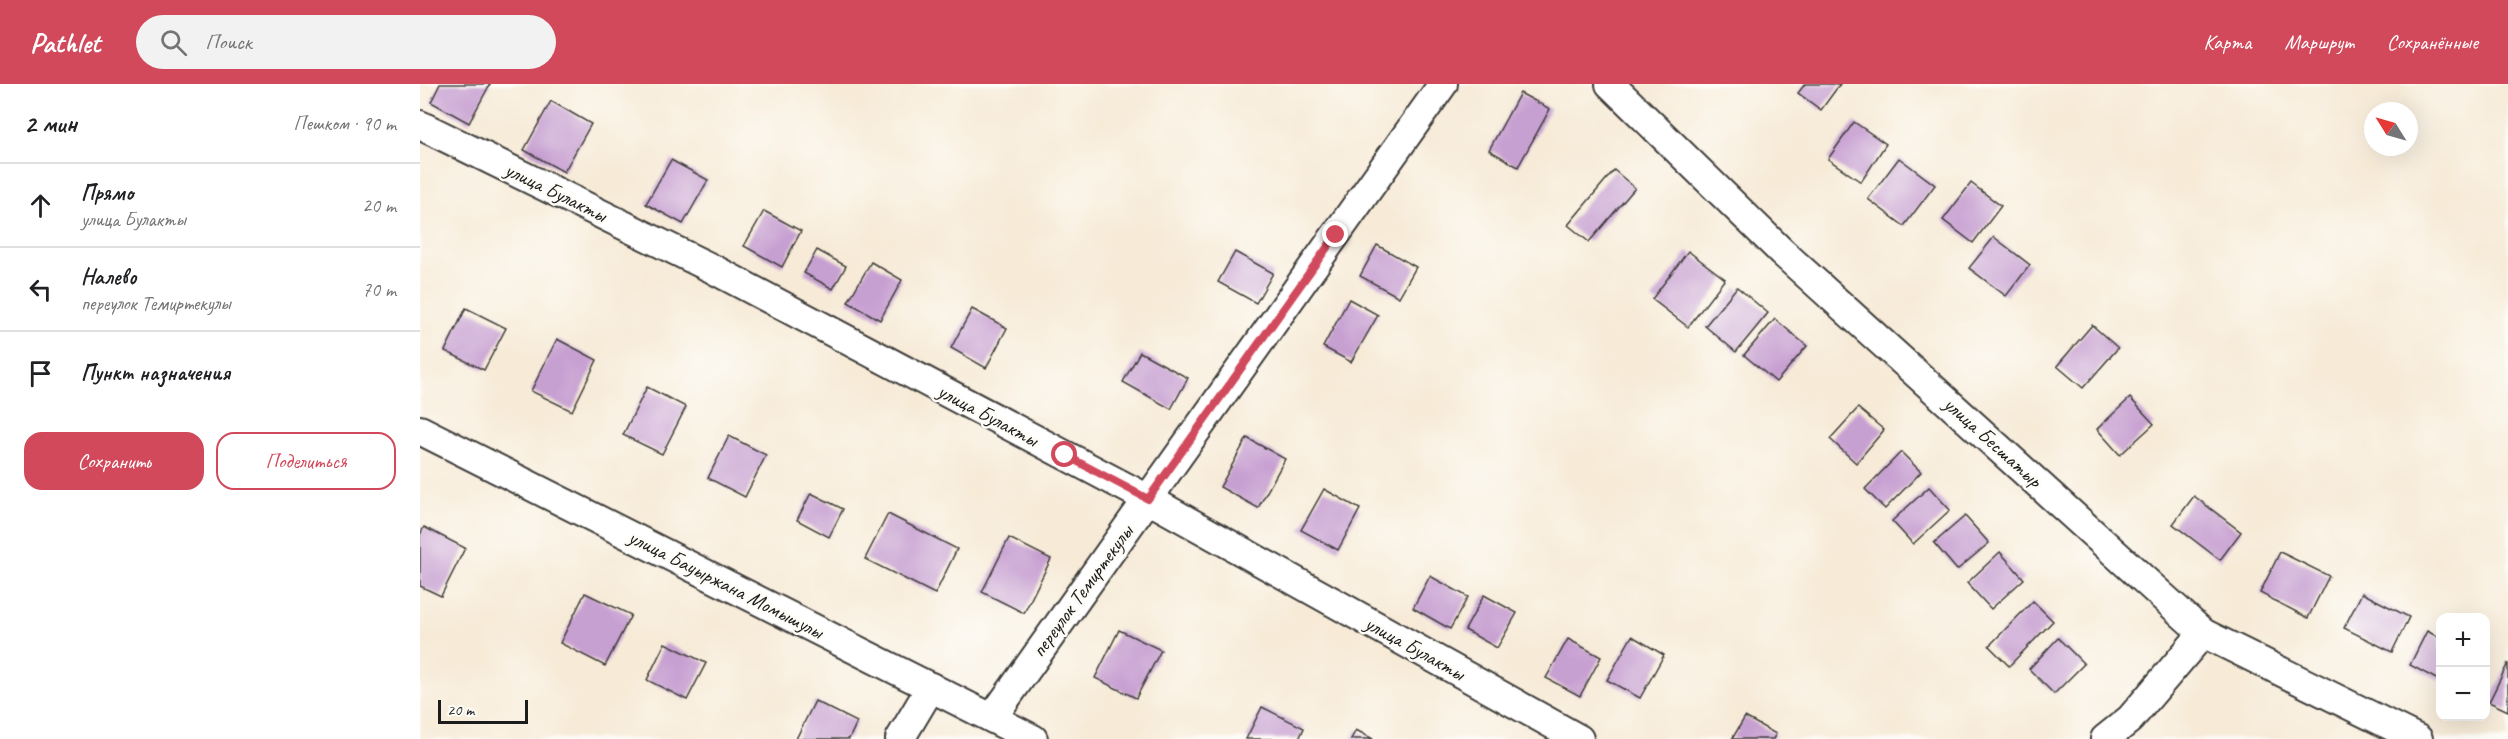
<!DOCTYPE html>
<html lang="ru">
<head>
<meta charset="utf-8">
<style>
	:root { --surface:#fff; --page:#f2f2f2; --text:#202124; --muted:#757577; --line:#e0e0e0; --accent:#d1495b }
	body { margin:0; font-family:Caveat,sans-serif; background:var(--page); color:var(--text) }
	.controls { position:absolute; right:18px; bottom:18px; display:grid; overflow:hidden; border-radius:12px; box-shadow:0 6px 24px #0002 }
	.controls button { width:54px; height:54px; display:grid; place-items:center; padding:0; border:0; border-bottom:2px solid var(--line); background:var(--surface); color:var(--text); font:30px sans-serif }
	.compass { position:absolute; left:1944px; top:18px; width:54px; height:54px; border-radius:50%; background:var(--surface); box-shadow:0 6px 24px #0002; rotate:307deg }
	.scale { position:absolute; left:18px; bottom:15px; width:90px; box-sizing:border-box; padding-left:6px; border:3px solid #1c1c1c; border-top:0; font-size:16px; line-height:21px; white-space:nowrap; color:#1c1c1c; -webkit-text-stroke:4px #fdfcf7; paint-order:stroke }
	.stop { position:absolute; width:18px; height:18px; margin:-14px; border:4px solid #d1495b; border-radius:50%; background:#fff }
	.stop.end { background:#d1495b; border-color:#fff; box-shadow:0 2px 6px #0008 }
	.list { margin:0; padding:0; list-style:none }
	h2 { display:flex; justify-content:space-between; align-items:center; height:78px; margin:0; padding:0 24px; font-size:26px }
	h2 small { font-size:20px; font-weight:400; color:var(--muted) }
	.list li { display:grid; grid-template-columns:39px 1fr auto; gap:18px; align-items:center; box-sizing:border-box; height:84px; padding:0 24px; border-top:2px solid var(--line) }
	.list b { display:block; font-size:22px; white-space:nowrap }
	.list p { margin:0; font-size:20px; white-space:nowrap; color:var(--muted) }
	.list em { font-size:20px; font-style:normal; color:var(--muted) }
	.actions { display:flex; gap:12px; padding:18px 24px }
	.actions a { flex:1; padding:14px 0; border:2px solid var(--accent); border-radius:18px; text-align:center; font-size:21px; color:var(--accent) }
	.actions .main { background:var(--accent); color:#fff }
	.icon { flex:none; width:33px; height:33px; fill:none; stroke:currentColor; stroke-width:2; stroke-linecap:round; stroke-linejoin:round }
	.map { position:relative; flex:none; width:2088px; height:655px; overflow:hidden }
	header { display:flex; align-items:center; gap:36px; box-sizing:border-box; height:84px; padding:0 30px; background:var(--accent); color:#fff }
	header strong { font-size:28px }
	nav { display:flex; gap:33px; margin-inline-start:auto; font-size:21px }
	.search { width:420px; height:54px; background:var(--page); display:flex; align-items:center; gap:15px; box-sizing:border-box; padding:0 21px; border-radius:33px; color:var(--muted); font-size:22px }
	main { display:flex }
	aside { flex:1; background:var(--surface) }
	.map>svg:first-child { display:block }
	.building { fill:#c7a0d2 }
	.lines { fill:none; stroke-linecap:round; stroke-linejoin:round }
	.minor-casing { stroke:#3d3b38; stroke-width:32 }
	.minor { stroke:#fff; stroke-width:28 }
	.route { stroke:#d1495b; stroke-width:8 }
	.labels { text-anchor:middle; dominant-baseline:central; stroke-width:5; stroke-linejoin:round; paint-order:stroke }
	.street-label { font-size:21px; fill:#1c1c1c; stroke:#fdfcf7 }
</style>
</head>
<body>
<header>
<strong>Pathlet</strong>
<div class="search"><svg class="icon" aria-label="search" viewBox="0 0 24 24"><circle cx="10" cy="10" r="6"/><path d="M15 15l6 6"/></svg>Поиск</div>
<nav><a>Карта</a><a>Маршрут</a><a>Сохранённые</a></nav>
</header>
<main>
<aside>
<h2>2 мин<small>Пешком · 90 m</small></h2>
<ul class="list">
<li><svg class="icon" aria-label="ahead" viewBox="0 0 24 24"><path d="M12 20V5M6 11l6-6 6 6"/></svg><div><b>Прямо</b><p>улица Булакты</p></div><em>20 m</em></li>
<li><svg class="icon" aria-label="left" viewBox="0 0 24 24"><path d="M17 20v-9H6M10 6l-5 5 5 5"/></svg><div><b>Налево</b><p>переулок Темиртекулы</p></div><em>70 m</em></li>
<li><svg class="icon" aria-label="arrive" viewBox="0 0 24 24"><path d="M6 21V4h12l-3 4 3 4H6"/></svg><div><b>Пункт назначения</b></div></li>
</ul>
<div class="actions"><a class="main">Сохранить</a><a>Поделиться</a></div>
</aside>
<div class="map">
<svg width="2088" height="655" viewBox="0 0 2088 655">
	<rect width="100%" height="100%" fill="#fdfcf7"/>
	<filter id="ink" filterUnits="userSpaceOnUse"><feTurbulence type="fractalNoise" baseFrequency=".0167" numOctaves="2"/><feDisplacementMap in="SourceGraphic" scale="12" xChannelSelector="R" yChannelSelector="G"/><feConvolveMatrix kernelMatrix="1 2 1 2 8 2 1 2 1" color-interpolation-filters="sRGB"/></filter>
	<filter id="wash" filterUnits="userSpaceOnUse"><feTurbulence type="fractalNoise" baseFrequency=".008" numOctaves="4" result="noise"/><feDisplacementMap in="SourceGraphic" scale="24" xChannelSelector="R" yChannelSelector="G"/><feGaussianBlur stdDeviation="1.35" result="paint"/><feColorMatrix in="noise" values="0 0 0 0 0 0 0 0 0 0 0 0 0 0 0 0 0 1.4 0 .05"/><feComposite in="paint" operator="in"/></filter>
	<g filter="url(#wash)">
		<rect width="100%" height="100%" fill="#f7ebd8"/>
		<g id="blocks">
			<g class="building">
				<path d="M20 0H70L49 39 11 18Z"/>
				<path d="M1385 0H1420L1401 26 1378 9Z"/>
				<path d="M1100 9 1130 25 1098 83 1069 66Z"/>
				<path d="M131 17 171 40 144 88 104 66Z"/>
				<path d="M1434 38 1466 60 1441 98 1408 75Z"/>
				<path d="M1479 74 1515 101 1484 142 1448 115Z"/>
				<path d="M251 76 288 96 263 140 226 120Z"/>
				<path d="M1194 86 1215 104 1169 158 1148 141Z"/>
				<path d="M1551 99 1581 122 1553 159 1523 136Z"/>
				<path d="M344 127 381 147 362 183 324 162Z"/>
				<path d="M1574 153 1610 181 1586 212 1549 184Z"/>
				<path d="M957 161 996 183 979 213 940 192Z"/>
				<path d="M397 166 426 182 413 205 384 189Z"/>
				<path d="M1268 167 1305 195 1268 243 1232 215Z"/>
				<path d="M815 168 853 189 836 219 798 198Z"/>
				<path d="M451 178 482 196 460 236 428 218Z"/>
				<path d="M1317 203 1348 229 1316 268 1285 242Z"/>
				<path d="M929 215 958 231 931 278 903 263Z"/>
				<path d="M46 224 86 244 64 286 25 267Z"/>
				<path d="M552 225 587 244 566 284 531 264Z"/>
				<path d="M1355 235 1387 262 1356 298 1324 271Z"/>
				<path d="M1672 241 1698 264 1663 304 1637 282Z"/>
				<path d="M137 255 177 276 152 327 111 307Z"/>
				<path d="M720 268 768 294 751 325 703 298Z"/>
				<path d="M227 303 266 323 242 370 203 351Z"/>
				<path d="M1710 314 1734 340 1700 371 1677 345Z"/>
				<path d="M1438 324 1464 346 1436 379 1410 355Z"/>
				<path d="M309 352 346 371 325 413 288 394Z"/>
				<path d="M827 354 865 375 838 424 800 403Z"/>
				<path d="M1481 368 1501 388 1465 425 1445 405Z"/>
				<path d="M1509 403 1530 426 1493 460 1472 437Z"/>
				<path d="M904 405 940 425 918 466 881 446Z"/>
				<path d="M391 409 423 425 409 453 377 436Z"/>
				<path d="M1774 412 1821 448 1800 476 1753 440Z"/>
				<path d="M468 430 537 465 515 510 445 475Z"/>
				<path d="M1545 432 1569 459 1537 486 1514 459Z"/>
				<path d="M4 443 45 464 21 512 0 502V451Z"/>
				<path d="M589 454 631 475 604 529 562 508Z"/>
				<path d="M1580 468 1604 495 1571 525 1547 499Z"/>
				<path d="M1860 468 1909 492 1888 534 1840 509Z"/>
				<path d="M1010 492 1048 513 1030 545 993 524Z"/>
				<path d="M165 509 211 531 185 582 140 559Z"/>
				<path d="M1942 509 1989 533 1972 568 1924 544Z"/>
				<path d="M1064 511 1097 529 1077 564 1045 546Z"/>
				<path d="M1613 517 1633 537 1589 582 1569 562Z"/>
				<path d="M699 546 741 566 716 614 675 594Z"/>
				<path d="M2007 547 2020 554V597L1990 581Z"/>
				<path d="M1212 552 1244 571 1220 614 1187 596Z"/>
				<path d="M1638 554 1664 580 1634 610 1609 585Z"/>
				<path d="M1148 555 1181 573 1160 612 1126 594Z"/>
				<path d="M245 559 286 579 267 616 227 596Z"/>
				<path d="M2088 579V627L2069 618Z"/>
				<path d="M395 617 437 638 429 655H376Z"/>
				<path d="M842 623 884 644 879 655H826Z"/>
				<path d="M1325 633 1356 650 1353 655H1312Z"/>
				<path d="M936 646 953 655H931Z"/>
			</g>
		</g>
	</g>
	<g filter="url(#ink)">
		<use href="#blocks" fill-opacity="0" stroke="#3d3b38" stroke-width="1.5"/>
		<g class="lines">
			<defs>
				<g id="minor">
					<path d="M1190 0 1362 168 1783 549 1998 655"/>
					<path d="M0 41 293 185 728 415 1159 655"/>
					<path d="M0 346 613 655"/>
					<path d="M572 634 1023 0"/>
					<path d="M480 655 511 603"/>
					<path d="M1685 655 1710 635 1783 549"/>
				</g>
			</defs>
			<use href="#minor" class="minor-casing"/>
			<use href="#minor" class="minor"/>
		</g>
	</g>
	<g class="lines" filter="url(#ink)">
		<path class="route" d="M645 371 728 415 916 151"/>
	</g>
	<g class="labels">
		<g class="street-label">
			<text transform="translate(136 108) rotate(26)">улица Булакты</text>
			<text transform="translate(568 331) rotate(28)">улица Булакты</text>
			<text transform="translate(1573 358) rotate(42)">улица Бесшатыр</text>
			<text transform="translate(306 500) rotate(27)">улица Бауыржана Момышулы</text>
			<text transform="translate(662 507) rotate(-54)">переулок Темиртекулы</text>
			<text transform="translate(995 564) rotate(29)">улица Булакты</text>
		</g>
	</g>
</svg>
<div class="controls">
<button>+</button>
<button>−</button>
</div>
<svg class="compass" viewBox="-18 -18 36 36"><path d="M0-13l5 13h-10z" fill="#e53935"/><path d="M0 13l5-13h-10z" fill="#757577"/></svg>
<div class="scale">20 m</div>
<div class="stop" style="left:645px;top:371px"></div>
<div class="stop end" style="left:916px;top:151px"></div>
</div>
</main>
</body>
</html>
